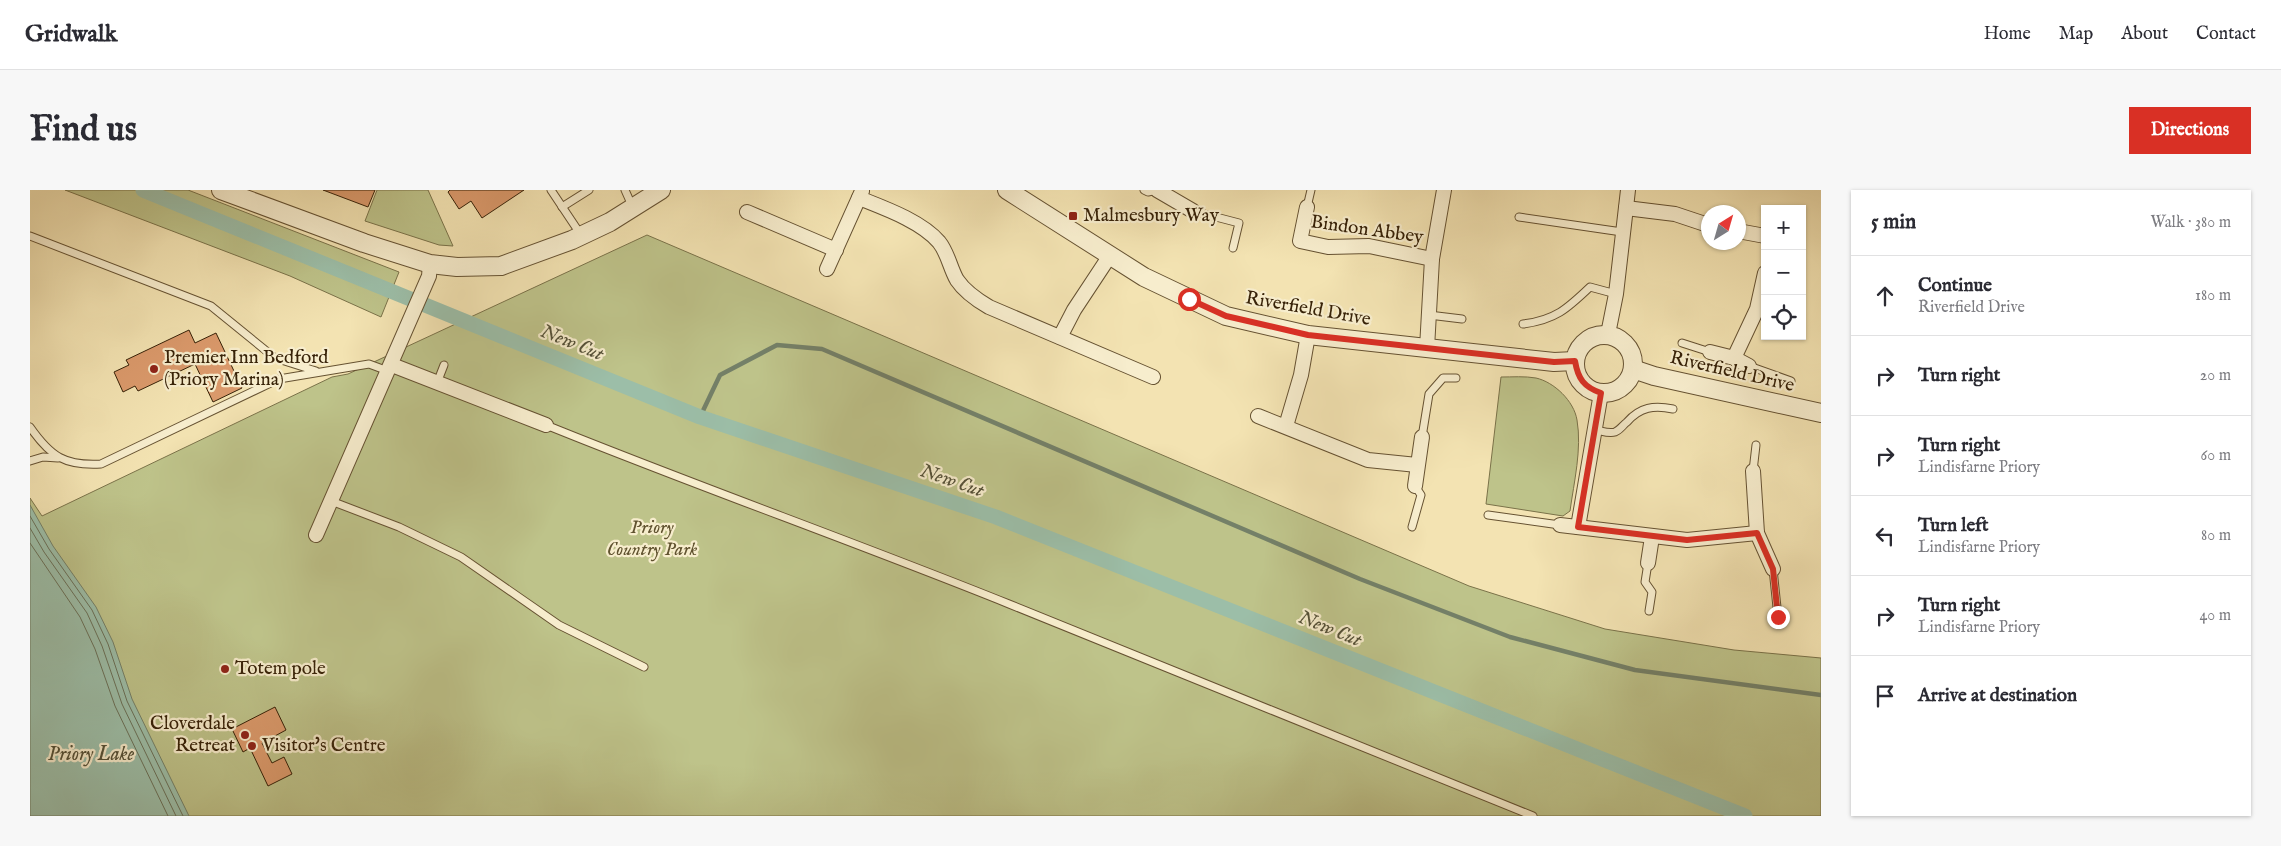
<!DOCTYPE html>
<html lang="en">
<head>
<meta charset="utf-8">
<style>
	:root { --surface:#fff; --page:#f7f7f7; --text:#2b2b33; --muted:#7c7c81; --line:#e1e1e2; --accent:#d93025 }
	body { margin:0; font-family:"IM FELL English",serif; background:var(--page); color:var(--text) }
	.controls { position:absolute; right:15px; top:15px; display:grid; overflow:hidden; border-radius:0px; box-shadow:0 1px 4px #0004 }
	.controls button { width:45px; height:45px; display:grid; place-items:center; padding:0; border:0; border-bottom:1px solid var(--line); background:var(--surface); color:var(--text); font:25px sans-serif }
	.compass { position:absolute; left:1671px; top:15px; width:45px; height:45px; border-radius:50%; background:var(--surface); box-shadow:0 1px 4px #0004; rotate:37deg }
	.stop { position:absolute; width:15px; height:15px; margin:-11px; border:4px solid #d93025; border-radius:50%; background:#fff }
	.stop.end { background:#d93025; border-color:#fff; box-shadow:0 1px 5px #0008 }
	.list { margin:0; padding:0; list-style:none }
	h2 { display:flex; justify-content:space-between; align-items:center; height:65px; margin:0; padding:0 20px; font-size:21px }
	h2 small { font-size:16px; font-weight:400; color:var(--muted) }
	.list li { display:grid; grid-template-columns:32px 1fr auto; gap:15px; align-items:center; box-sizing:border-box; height:80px; padding:0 20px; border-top:1px solid var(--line) }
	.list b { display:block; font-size:19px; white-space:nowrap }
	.list p { margin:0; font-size:16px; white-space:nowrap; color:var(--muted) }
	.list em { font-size:16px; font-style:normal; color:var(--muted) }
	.icon { flex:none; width:28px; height:28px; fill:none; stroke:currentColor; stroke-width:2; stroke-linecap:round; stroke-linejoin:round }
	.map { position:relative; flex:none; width:1791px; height:626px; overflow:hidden; border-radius:0px }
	header { display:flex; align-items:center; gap:30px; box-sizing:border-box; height:70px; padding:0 25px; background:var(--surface); border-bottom:1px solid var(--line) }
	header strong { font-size:24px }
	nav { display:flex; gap:28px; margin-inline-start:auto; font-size:18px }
	.intro { display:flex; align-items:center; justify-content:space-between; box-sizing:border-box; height:120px; padding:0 30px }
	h1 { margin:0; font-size:35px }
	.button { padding:12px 22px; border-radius:0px; background:var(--accent); color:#fff; font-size:18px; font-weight:700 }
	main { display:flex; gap:30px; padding:0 30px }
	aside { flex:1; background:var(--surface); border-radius:0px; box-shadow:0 1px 4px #0004 }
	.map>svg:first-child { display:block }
	.green { fill:#bec38a; stroke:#7a7249 }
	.water { fill:#9cbea8; stroke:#748068 }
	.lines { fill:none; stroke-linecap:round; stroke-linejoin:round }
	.shore { stroke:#6a7058; stroke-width:1 }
	.stream { stroke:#748068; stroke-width:4.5 }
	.canal { stroke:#9cbea8; stroke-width:15 }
	.building { fill:#db9a6c; stroke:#372208 }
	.service-casing { stroke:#665232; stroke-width:9 }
	.minor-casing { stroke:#665232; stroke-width:16 }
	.tertiary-casing { stroke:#665232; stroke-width:20 }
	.service { stroke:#f7edcd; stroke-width:7 }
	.minor { stroke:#f7edcd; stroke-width:14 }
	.tertiary { stroke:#f7edcd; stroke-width:18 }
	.route { stroke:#d93025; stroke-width:6 }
	.poi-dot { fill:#8f2418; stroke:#f7edcd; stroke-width:2 }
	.labels { text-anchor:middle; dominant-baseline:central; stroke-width:4.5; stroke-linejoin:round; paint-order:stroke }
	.poi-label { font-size:19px; fill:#372208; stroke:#f7edcd; text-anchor:start }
	.street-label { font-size:19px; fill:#372208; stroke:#f7edcd }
	.park-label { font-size:19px; font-style:italic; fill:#60522f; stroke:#f7edcd }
	.water-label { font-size:20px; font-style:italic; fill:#555138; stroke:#f7edcd }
</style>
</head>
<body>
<header>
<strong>Gridwalk</strong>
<nav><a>Home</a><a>Map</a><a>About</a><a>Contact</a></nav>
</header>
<div class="intro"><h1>Find us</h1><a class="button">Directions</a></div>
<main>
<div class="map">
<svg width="1791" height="626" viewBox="0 0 1791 626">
	<rect width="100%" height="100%" fill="#f3e3b2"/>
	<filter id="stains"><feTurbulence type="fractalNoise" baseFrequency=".004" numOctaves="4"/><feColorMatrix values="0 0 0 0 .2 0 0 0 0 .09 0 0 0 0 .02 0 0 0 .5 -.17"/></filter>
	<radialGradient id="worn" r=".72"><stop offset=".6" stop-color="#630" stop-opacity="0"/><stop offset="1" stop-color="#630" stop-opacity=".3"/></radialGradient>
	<g class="green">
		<path d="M35 0H158L369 82 351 127 260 86Z"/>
		<path d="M347 0H398L423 56 409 55 335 31Z"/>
		<path d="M617 45 1439 396 1575 439 1704 460 1791 468V626H0V308L12 326 302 187 318 184Z"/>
		<path d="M1471 187C1482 187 1495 186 1506 188 1524 192 1544 211 1547 230 1552 259 1544 292 1540 321L1533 326 1456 314Z"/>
	</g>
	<path class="water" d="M0 315 23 356 66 417 83 452 102 509 159 626H0Z"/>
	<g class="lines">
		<g class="shore">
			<path d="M0 326 19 359 62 420 78 454 97 511 153 626"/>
			<path d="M0 338 14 362 57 423 72 456 92 514 146 626"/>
			<path d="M0 353 50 427 65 459 85 516 138 626"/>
		</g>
		<path class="stream" d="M670 227 690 185 747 155 792 159 1330 389 1480 447 1605 480 1791 505"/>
		<path class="canal" d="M113 0 670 227 966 327 1715 626"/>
	</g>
	<g class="building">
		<path d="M293 0H345L338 17Z"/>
		<path d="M420 0H494L452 28 441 11 429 19 418 2Z"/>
		<path d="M159 140 165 153 186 143 212 198 183 212 165 174 108 201 105 196 93 202 84 182 99 175 96 170Z"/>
		<path d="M245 517 256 540 232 553 242 573 254 567 262 584 238 596 220 558 213 562 202 539Z"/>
	</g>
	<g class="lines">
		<defs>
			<g id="service">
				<path d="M521 0 551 45"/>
				<path d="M595 0 603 18"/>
				<path d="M1114 0 1118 2 1127 0"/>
				<path d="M532 17 559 0"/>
				<path d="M1277 17 1281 0"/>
				<path d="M1163 21 1209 33 1203 58"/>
				<path d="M1489 27 1592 42"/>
				<path d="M0 46 181 116 245 168 286 181"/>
				<path d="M1399 125 1432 129"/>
				<path d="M1493 134C1525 130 1537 119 1560 97L1586 104"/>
				<path d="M1652 153 1680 162"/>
				<path d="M1719 176 1761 191"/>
				<path d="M407 193 414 175"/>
				<path d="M516 235C669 297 825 352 979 414 1154 484 1328 556 1503 626"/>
				<path d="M0 237C21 267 35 276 71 274L249 189 339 174 358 181"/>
				<path d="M1566 240C1572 241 1579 244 1585 242 1590 240 1593 235 1597 232 1610 217 1624 215 1643 219"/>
				<path d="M1392 247 1399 204 1413 188H1426"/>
				<path d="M0 271 13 267 28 268"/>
				<path d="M1723 281 1726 255"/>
				<path d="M301 311 369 337 431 367 529 435 614 477"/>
				<path d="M1458 325 1530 335"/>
				<path d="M1382 337 1391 305 1385 296"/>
				<path d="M1618 373 1615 392 1622 402 1619 421"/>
				<path d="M1743 379 1748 427"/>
			</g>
			<g id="minor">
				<path d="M1127 0 1163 21"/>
				<path d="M829 8C854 18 891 31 909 52 918 63 920 78 927 90 935 102 947 110 959 117L1123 187"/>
				<path d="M1277 17 1270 51 1298 57 1339 56 1402 69"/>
				<path d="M1596 18 1645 24 1678 35"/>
				<path d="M717 22 806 60"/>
				<path d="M1708 41 1735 46"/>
				<path d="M797 79 832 1"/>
				<path d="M1578 144 1586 104 1598 0"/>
				<path d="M1030 147 1044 120 1079 67"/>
				<path d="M1397 158 1402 69 1414 0"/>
				<path d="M1680 162 1704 168 1719 176"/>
				<path d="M1704 168 1727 119 1735 83"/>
				<path d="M362 175 516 235"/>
				<path d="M1228 226 1338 270 1387 275"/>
				<path d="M1256 236 1271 185 1278 145"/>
				<path d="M1723 281 1727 343 1743 379"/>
				<path d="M1385 296 1392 247"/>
				<path d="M1530 335 1657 350 1727 343"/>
				<path d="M1548 337 1571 203"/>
				<path d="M286 345 399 86 400 74"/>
				<path d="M1618 373 1622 347"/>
			</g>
			<g id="tertiary">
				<path d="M191 0 334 53 400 74 427 77 471 76 542 50 580 32 631 0"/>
				<path d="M977 0 1114 87 1196 126 1278 145 1524 172 1545 171"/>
				<circle cx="1574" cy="174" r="29"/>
				<path d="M1603 179 1624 186 1791 223"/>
			</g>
		</defs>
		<use href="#service" class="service-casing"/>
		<use href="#minor" class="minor-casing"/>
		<use href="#tertiary" class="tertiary-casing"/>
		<use href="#service" class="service"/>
		<use href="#minor" class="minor"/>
		<use href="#tertiary" class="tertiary"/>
	</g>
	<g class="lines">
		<path class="route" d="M1159 109 1196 126 1278 145 1524 172 1545 171C1548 189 1554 197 1571 203L1548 337 1657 350 1727 343 1743 379 1748 427"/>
	</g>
	<g class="poi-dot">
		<rect x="1038" y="21" width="10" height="10" rx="2.5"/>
		<circle cx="124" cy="179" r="5"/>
		<circle cx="195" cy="479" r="5"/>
		<circle cx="215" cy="545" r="5"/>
		<circle cx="222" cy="556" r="5"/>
	</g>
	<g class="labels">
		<g class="poi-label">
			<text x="1053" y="26">Malmesbury Way</text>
			<text x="134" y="168">Premier Inn Bedford<tspan x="134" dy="22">(Priory Marina)</tspan></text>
			<text x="205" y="479">Totem pole</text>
			<text x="205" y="534" text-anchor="end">Cloverdale<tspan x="205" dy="22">Retreat</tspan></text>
			<text x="232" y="556">Visitor's Centre</text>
		</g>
		<g class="street-label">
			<text transform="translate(1337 40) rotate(8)">Bindon Abbey</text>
			<text transform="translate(1278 119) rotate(10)">Riverfield Drive</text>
			<text transform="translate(1702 182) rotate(13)">Riverfield Drive</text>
		</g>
		<g class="park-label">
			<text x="622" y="338">Priory<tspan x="622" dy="22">Country Park</tspan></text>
		</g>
		<g class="water-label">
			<text transform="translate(542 153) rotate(22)">New Cut</text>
			<text transform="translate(922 291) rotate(19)">New Cut</text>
			<text transform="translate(1300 439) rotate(22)">New Cut</text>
			<text x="61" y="564">Priory Lake</text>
		</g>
	</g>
	<rect width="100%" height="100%" filter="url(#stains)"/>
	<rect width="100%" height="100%" fill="url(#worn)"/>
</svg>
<div class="controls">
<button>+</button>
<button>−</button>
<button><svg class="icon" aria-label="locate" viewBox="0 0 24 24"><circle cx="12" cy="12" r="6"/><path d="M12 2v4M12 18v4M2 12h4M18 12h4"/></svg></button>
</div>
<svg class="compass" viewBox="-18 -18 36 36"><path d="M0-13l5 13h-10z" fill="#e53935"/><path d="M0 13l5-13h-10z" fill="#7c7c81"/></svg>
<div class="stop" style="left:1159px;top:109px"></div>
<div class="stop end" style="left:1748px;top:427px"></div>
</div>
<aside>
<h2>5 min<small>Walk · 380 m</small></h2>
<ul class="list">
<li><svg class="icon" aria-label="ahead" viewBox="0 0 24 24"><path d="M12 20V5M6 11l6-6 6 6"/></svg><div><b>Continue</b><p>Riverfield Drive</p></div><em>180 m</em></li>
<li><svg class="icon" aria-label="right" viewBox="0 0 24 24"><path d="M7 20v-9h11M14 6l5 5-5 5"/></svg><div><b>Turn right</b></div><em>20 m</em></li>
<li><svg class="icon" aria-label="right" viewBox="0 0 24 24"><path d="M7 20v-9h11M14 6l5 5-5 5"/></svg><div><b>Turn right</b><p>Lindisfarne Priory</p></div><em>60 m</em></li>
<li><svg class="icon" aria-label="left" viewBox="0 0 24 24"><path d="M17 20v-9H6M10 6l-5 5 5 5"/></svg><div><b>Turn left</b><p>Lindisfarne Priory</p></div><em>80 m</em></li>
<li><svg class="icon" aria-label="right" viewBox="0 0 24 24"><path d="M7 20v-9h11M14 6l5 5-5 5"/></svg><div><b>Turn right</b><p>Lindisfarne Priory</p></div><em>40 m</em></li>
<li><svg class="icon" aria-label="arrive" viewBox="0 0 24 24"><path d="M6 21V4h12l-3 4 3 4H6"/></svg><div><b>Arrive at destination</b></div></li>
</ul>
</aside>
</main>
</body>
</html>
